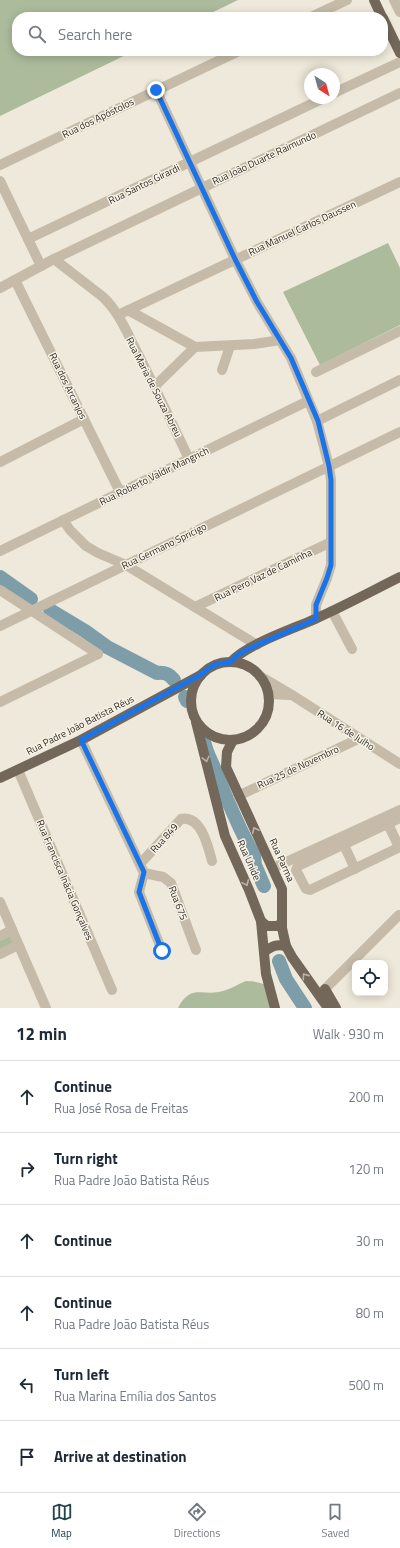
<!DOCTYPE html>
<html lang="en">
<head>
<meta charset="utf-8">
<style>
	:root { --surface:#fff; --page:#f6f6f7; --text:#1f2937; --muted:#747a83; --line:#e0e1e3; --accent:#22444f }
	body { margin:0; font-family:"Titillium Web",sans-serif; background:var(--page); color:var(--text) }
	.controls { position:absolute; right:12px; bottom:12px; display:grid; overflow:hidden; border-radius:8px; box-shadow:0 2px 10px #0003 }
	.controls button { width:36px; height:36px; display:grid; place-items:center; padding:0; border:0; border-bottom:1px solid var(--line); background:var(--surface); color:var(--text); font:20px sans-serif }
	.compass { position:absolute; left:304px; top:68px; width:36px; height:36px; border-radius:50%; background:var(--surface); box-shadow:0 2px 10px #0003; rotate:144deg }
	.stop { position:absolute; width:12px; height:12px; margin:-9px; border:3px solid #1a73e8; border-radius:50%; background:#fff }
	.stop.end { background:#1a73e8; border-color:#fff; box-shadow:0 1px 4px #0008 }
	.list { margin:0; padding:0; list-style:none }
	h2 { display:flex; justify-content:space-between; align-items:center; height:52px; margin:0; padding:0 16px; font-size:17px }
	h2 small { font-size:13px; font-weight:400; color:var(--muted) }
	.list li { display:grid; grid-template-columns:26px 1fr auto; gap:12px; align-items:center; box-sizing:border-box; height:72px; padding:0 16px; border-top:1px solid var(--line) }
	.list b { display:block; font-size:15px; white-space:nowrap }
	.list p { margin:0; font-size:13px; white-space:nowrap; color:var(--muted) }
	.list em { font-size:13px; font-style:normal; color:var(--muted) }
	.icon { flex:none; width:22px; height:22px; fill:none; stroke:currentColor; stroke-width:2; stroke-linecap:round; stroke-linejoin:round }
	.map { position:relative; flex:none; width:400px; height:1008px; overflow:hidden }
	.search { position:absolute; background:var(--surface); box-shadow:0 2px 10px #0003; left:12px; right:12px; top:12px; height:44px; display:flex; align-items:center; gap:10px; box-sizing:border-box; padding:0 14px; border-radius:16px; color:var(--muted); font-size:15px }
	.sheet { height:484px; background:var(--surface) }
	nav { display:flex; justify-content:space-around; align-items:center; box-sizing:border-box; height:56px; border-top:1px solid var(--line); background:var(--surface); font-size:11px; color:var(--muted) }
	nav a { display:grid; justify-items:center; gap:2px }
	nav .on { color:var(--accent) }
	.map>svg:first-child { display:block }
	.green { fill:#abbb9c }
	.lines { fill:none; stroke-linecap:round; stroke-linejoin:round }
	.river { stroke:#7d9ea8; stroke-width:14 }
	.minor { stroke:#c5bba8; stroke-width:10 }
	.major { stroke:#73675a; stroke-width:10 }
	.oneway { stroke:#bcb3a7 }
	.route { stroke:#1a73e8; stroke-width:5 }
	.labels { text-anchor:middle; dominant-baseline:central; stroke-width:3; stroke-linejoin:round; paint-order:stroke }
	.street-label { font-size:10px; fill:#332d27; stroke:#f7f2e6 }
</style>
</head>
<body>
<div class="map">
<svg width="400" height="1008" viewBox="0 0 400 1008">
	<rect width="100%" height="100%" fill="#eee9da"/>
	<g class="green">
		<path d="M0 0H238L203 17H17V51H134L0 116Z"/>
		<path d="M388 243 400 268V325L320 365 283 292Z"/>
		<path d="M10 933 15 944 0 951V938Z"/>
		<path d="M246 981C270 982 271 988 279 1008H178C191 983 203 997 223 991 231 989 238 984 246 981Z"/>
	</g>
	<g class="lines">
		<g class="river">
			<path d="M0 577 31 599"/>
			<path d="M50 610 85 631 107 647 157 673C165 672 169 674 174 680"/>
			<path d="M185 697 187 701"/>
			<path d="M204 741C206 752 211 760 215 770 227 800 239 828 254 856L255 865 264 886"/>
			<path d="M279 961 286 979 305 1008"/>
		</g>
		<g class="minor">
			<path d="M394 0 400 12"/>
			<path d="M311 17 347 0"/>
			<path d="M156 90 235 259 257 302 291 358 317 421 329 466 331 480V565L327 578 316 605V619"/>
			<path d="M334 93 400 62"/>
			<path d="M0 165 239 51"/>
			<path d="M0 181 41 266"/>
			<path d="M28 239 324 98"/>
			<path d="M54 259 103 297C119 312 127 333 137 352 155 387 172 423 189 459"/>
			<path d="M15 280 120 492"/>
			<path d="M0 288 54 259 400 93"/>
			<path d="M128 310 195 347 254 344 280 340"/>
			<path d="M118 315 400 182"/>
			<path d="M222 370 230 346"/>
			<path d="M316 372 400 331"/>
			<path d="M155 386 195 347"/>
			<path d="M317 421 400 380"/>
			<path d="M0 462 84 419"/>
			<path d="M63 520 70 530 86 546 98 553 126 565 257 645"/>
			<path d="M0 551 308 401"/>
			<path d="M0 590 98 654"/>
			<path d="M195 607 331 542"/>
			<path d="M332 611 352 649"/>
			<path d="M0 626 400 432"/>
			<path d="M260 676 292 695 400 764"/>
			<path d="M269 694 290 695"/>
			<path d="M0 702 98 654"/>
			<path d="M81 740 144 873 139 892 162 951"/>
			<path d="M18 770 112 990"/>
			<path d="M238 796 358 739"/>
			<path d="M400 818 298 866 296 870 306 889 310 890 400 847"/>
			<path d="M388 824 399 847"/>
			<path d="M344 845 355 869"/>
			<path d="M140 864 181 819C201 815 208 846 212 861"/>
			<path d="M273 868 400 810"/>
			<path d="M144 873 163 877 171 883 196 950"/>
			<path d="M0 902 46 1008"/>
			<path d="M0 936 12 930"/>
			<path d="M0 954 18 945"/>
			<path d="M320 994 399 915"/>
		</g>
		<g class="major">
			<path d="M374 0 382 17"/>
			<path d="M383 18 400 53"/>
			<circle cx="230" cy="701" r="39"/>
			<path d="M231 662C245 645 293 629 315 619 344 606 372 591 400 577"/>
			<path d="M196 722 225 836 249 890 261 921 266 974 275 1008"/>
			<path d="M233 740 227 752 226 767 282 889V928L286 946 292 957 328 1008"/>
			<path d="M0 778 81 740 201 675"/>
			<path d="M261 921 267 926H277L282 923"/>
			<path d="M264 952C272 946 276 944 286 946"/>
			<path d="M325 989 336 1008"/>
		</g>
	</g>
	<defs><path id="oneway-chevron" d="M-2-3.5L2.5 0L-2 3.5" fill="none" stroke-width="1.6" stroke-linecap="round" stroke-linejoin="round"/></defs>
	<g class="oneway">
		<use href="#oneway-chevron" transform="translate(206 759) rotate(76)"/>
		<use href="#oneway-chevron" transform="translate(255 830) rotate(-116)"/>
		<use href="#oneway-chevron" transform="translate(246 883) rotate(66)"/>
		<use href="#oneway-chevron" transform="translate(305 976) rotate(-125)"/>
	</g>
	<g class="lines">
		<path class="route" d="M156 90 235 259 257 302 291 358 318 421 329 466 331 480V565L327 578 316 605V619L248 649 236 656 231 662 217 664 209 668 202 674 81 740 144 872 139 892 162 951"/>
	</g>
	<g class="labels">
		<g class="street-label">
			<text transform="translate(98 118) rotate(-26)">Rua dos Apóstolos</text>
			<text transform="translate(264 158) rotate(-25)">Rua João Duarte Raimundo</text>
			<text transform="translate(144 184) rotate(-26)">Rua Santos Girardi</text>
			<text transform="translate(302 228) rotate(-25)">Rua Manuel Carlos Daussen</text>
			<text transform="translate(68 386) rotate(64)">Rua dos Arcanjos</text>
			<text transform="translate(154 387) rotate(63)">Rua Maria de Souza Abreu</text>
			<text transform="translate(154 476) rotate(-26)">Rua Roberto Valdir Mangrich</text>
			<text transform="translate(164 546) rotate(-26)">Rua Germano Spricigo</text>
			<text transform="translate(263 575) rotate(-26)">Rua Pero Vaz de Caminha</text>
			<text transform="translate(80 725) rotate(-27)">Rua Padre João Batista Réus</text>
			<text transform="translate(346 730) rotate(33)">Rua 16 de Julho</text>
			<text transform="translate(298 767) rotate(-25)">Rua 25 de Novembro</text>
			<text transform="translate(164 838) rotate(-48)">Rua 849</text>
			<text transform="translate(249 860) rotate(66)">Rua Unide</text>
			<text transform="translate(282 860) rotate(66)">Rua Parma</text>
			<text transform="translate(65 880) rotate(67)">Rua Francisca Inácia Gonçalves</text>
			<text transform="translate(178 903) rotate(69)">Rua 675</text>
		</g>
	</g>
</svg>
<div class="controls">
<button><svg class="icon" aria-label="locate" viewBox="0 0 24 24"><circle cx="12" cy="12" r="6"/><path d="M12 2v4M12 18v4M2 12h4M18 12h4"/></svg></button>
</div>
<svg class="compass" viewBox="-18 -18 36 36"><path d="M0-13l5 13h-10z" fill="#e53935"/><path d="M0 13l5-13h-10z" fill="#747a83"/></svg>
<div class="stop" style="left:162px;top:951px"></div>
<div class="stop end" style="left:156px;top:90px"></div>
<div class="search"><svg class="icon" aria-label="search" viewBox="0 0 24 24"><circle cx="10" cy="10" r="6"/><path d="M15 15l6 6"/></svg>Search here</div>
</div>
<section class="sheet">
<h2>12 min<small>Walk · 930 m</small></h2>
<ul class="list">
<li><svg class="icon" aria-label="ahead" viewBox="0 0 24 24"><path d="M12 20V5M6 11l6-6 6 6"/></svg><div><b>Continue</b><p>Rua José Rosa de Freitas</p></div><em>200 m</em></li>
<li><svg class="icon" aria-label="right" viewBox="0 0 24 24"><path d="M7 20v-9h11M14 6l5 5-5 5"/></svg><div><b>Turn right</b><p>Rua Padre João Batista Réus</p></div><em>120 m</em></li>
<li><svg class="icon" aria-label="ahead" viewBox="0 0 24 24"><path d="M12 20V5M6 11l6-6 6 6"/></svg><div><b>Continue</b></div><em>30 m</em></li>
<li><svg class="icon" aria-label="ahead" viewBox="0 0 24 24"><path d="M12 20V5M6 11l6-6 6 6"/></svg><div><b>Continue</b><p>Rua Padre João Batista Réus</p></div><em>80 m</em></li>
<li><svg class="icon" aria-label="left" viewBox="0 0 24 24"><path d="M17 20v-9H6M10 6l-5 5 5 5"/></svg><div><b>Turn left</b><p>Rua Marina Emília dos Santos</p></div><em>500 m</em></li>
<li><svg class="icon" aria-label="arrive" viewBox="0 0 24 24"><path d="M6 21V4h12l-3 4 3 4H6"/></svg><div><b>Arrive at destination</b></div></li>
</ul>
</section>
<nav>
<a class="on"><svg class="icon" aria-label="map" viewBox="0 0 24 24"><path d="M3 6l6-2 6 2 6-2v14l-6 2-6-2-6 2zM9 4v14M15 6v14"/></svg>Map</a>
<a><svg class="icon" aria-label="directions" viewBox="0 0 24 24"><path d="M12 3l9 9-9 9-9-9zM9 14v-3h6M13 9l2 2-2 2"/></svg>Directions</a>
<a><svg class="icon" aria-label="saved" viewBox="0 0 24 24"><path d="M7 4h10v16l-5-4-5 4z"/></svg>Saved</a>
</nav>
</body>
</html>
